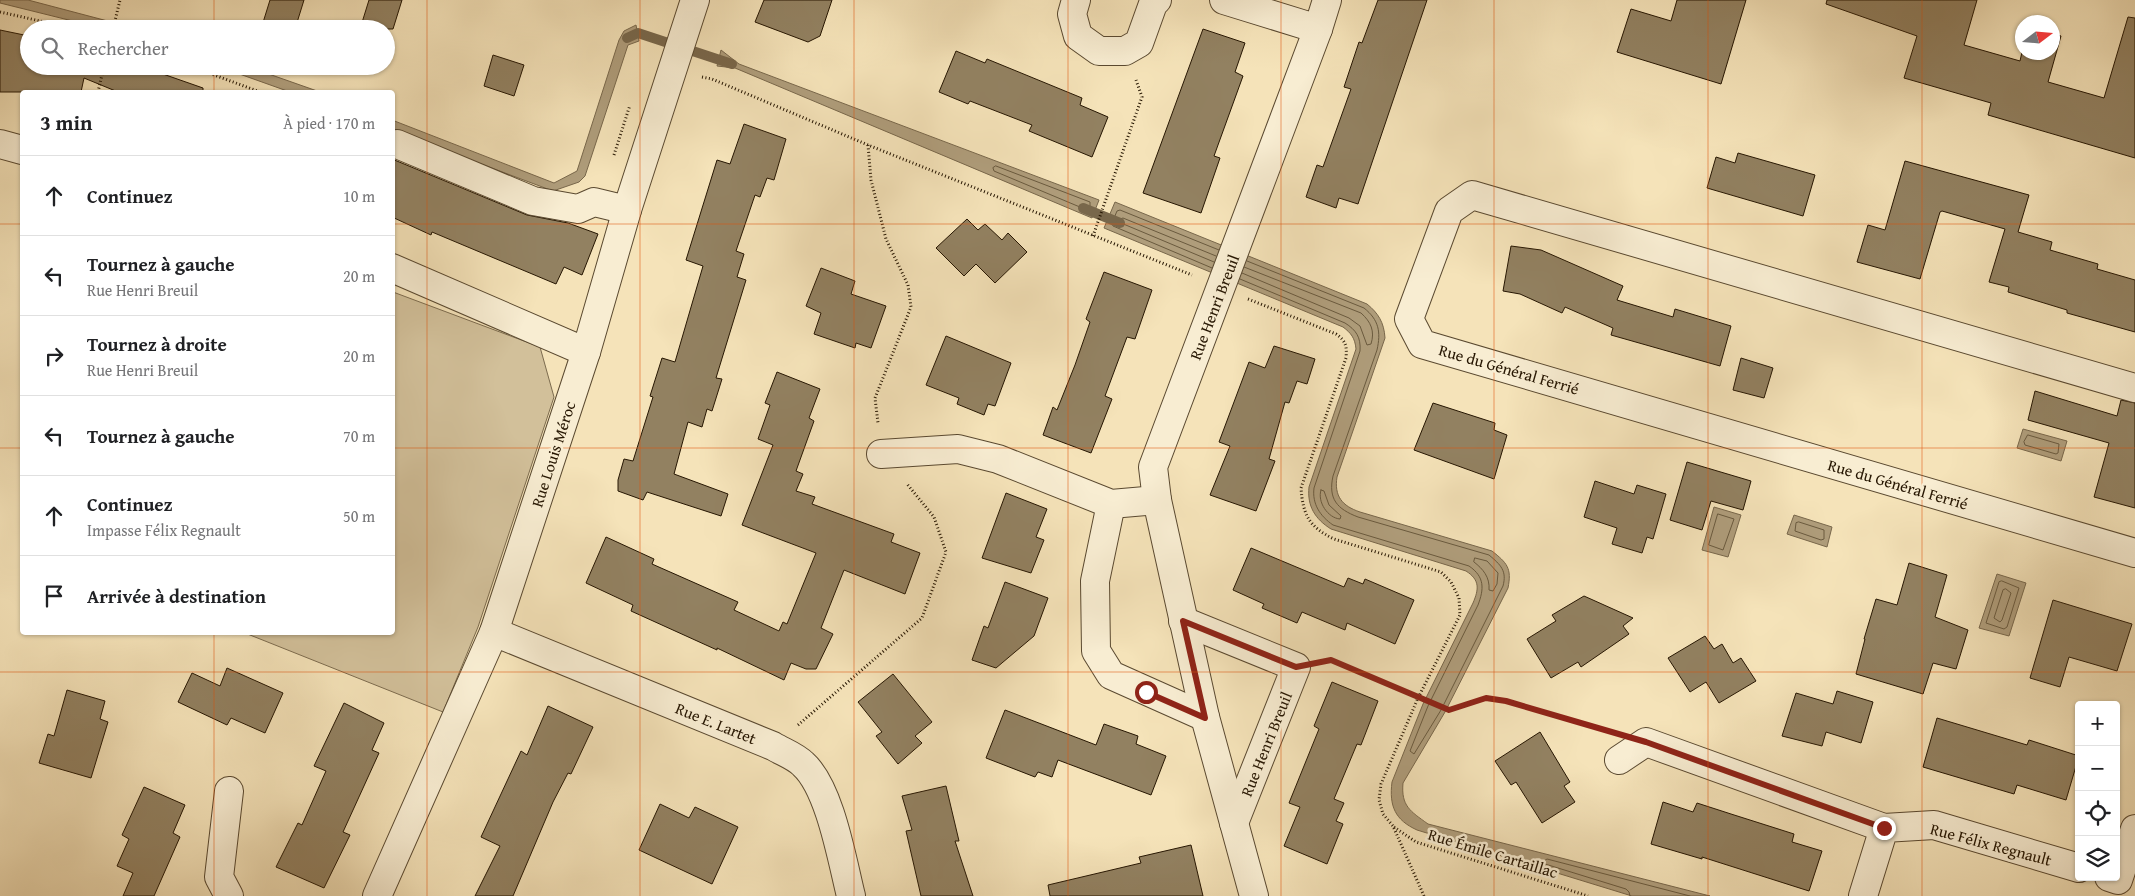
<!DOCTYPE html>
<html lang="fr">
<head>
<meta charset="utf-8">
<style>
	:root { --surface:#fff; --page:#f6f6f6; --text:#202124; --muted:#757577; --line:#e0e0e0 }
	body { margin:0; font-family:"Gentium Book Plus",serif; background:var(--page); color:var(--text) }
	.controls { position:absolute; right:15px; bottom:15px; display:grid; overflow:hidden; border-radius:5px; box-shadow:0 1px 4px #0004 }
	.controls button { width:45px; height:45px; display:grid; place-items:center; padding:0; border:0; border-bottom:1px solid var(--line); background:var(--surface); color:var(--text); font:25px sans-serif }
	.compass { position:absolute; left:2015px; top:15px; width:45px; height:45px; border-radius:50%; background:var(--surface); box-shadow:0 1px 4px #0004; rotate:74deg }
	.stop { position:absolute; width:15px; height:15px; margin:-11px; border:4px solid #8f2418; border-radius:50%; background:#fff }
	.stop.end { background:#8f2418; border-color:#fff; box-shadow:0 1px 5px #0008 }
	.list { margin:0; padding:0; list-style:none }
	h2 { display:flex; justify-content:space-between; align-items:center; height:65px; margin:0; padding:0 20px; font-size:21px }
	h2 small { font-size:16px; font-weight:400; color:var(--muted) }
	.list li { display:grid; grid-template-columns:32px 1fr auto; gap:15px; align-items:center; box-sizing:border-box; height:80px; padding:0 20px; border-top:1px solid var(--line) }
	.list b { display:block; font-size:19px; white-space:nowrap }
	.list p { margin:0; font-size:16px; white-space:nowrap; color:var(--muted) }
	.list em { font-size:16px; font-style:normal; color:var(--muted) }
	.icon { flex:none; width:28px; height:28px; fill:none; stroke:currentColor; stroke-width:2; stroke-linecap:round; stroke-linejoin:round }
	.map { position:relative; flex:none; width:2135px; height:896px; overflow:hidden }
	.search { position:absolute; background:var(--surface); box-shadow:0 1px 4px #0004; left:20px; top:20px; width:375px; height:55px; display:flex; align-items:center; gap:12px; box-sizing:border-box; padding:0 18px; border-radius:28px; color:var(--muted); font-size:19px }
	.panel { position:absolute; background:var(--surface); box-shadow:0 1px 4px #0004; left:20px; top:90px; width:375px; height:545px; border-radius:5px }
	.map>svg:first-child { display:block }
	.green { fill:#d2c09a; stroke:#7c6b4e }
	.water { fill:#af9d7b; stroke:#78674b }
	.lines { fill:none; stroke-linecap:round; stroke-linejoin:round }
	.shore { stroke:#6a5a3e; stroke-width:1 }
	.stream { stroke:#78674b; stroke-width:10 }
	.building { fill:#928161; stroke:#261602 }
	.minor-casing { stroke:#5a4930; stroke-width:30 }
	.path { stroke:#261602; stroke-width:3; stroke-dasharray:1 2.5; stroke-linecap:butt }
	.minor { stroke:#f8edd2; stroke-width:28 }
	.path-bridge { stroke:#261602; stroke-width:3; stroke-dasharray:1 2.5; stroke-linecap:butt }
	.route { stroke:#8f2418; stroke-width:6 }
	.grid { fill:none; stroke:#de560c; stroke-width:1; stroke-opacity:0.55 }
	.labels { text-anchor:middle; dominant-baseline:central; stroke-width:5; stroke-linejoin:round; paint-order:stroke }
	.street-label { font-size:16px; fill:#261602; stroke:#f8edd2 }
</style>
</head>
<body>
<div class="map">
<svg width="2135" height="896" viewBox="0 0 2135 896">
	<rect width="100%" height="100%" fill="#f5e3b9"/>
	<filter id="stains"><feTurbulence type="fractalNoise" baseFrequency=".004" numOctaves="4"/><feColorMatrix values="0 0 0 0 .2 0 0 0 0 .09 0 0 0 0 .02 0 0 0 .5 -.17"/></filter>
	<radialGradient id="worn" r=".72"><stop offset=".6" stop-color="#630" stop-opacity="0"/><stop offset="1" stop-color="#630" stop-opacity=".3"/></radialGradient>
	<path class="green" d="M393 292 540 347 554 397 478 627 443 712 245 633 392 632Z"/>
	<g class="water">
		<path d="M0 0H28L138 29H105L0 3Z"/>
		<path d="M636 25 639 41 628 45 585 176 579 182 553 191 393 131 392 120 554 183 577 171 619 40 624 31Z"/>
		<path d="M721 50 739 64 1099 200 1092 218 735 68 717 66Z"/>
		<path d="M217 66H246L320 92H290Z"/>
		<path d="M1115 202 1367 304C1378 313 1384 322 1385 338L1337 477C1334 496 1342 506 1360 512L1492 551C1507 563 1512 568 1508 588L1445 712 1403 783C1401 806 1410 811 1428 824L1710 896H1632L1417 830C1395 820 1389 806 1392 782L1423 704 1473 603C1479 589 1480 580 1466 571L1331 529C1315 519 1307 506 1309 487L1356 349C1355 338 1351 333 1343 327L1104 228Z"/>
		<path d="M2023 429 2067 441 2061 461 2017 448Z"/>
		<path d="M1714 507 1741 515 1728 557 1702 550Z"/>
		<path d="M1794 515 1832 527 1827 547 1787 534Z"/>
		<path d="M1997 574 2026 583 2009 636 1979 628Z"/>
	</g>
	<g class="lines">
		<g class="shore">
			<path d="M996 166 1090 202V209L1087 210 994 171 993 168Z"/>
			<path d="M1214 262 1121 223 1120 219 1123 218 1216 256"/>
			<path d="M1212 268 1113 226 1112 223 1117 211 1120 210 1219 250"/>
			<path d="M1242 273 1349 318 1360 326 1367 345 1371 344C1375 331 1371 322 1361 313L1244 267"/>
			<path d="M1240 279 1345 323C1356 330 1361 337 1360 351L1314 488C1312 504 1320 516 1333 525L1469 566C1485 577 1484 589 1478 605L1428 706 1410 751 1414 754 1441 710 1503 586C1507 571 1501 565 1489 555L1358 517C1337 509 1328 499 1333 476L1377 350C1381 332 1379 320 1364 308L1247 261"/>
			<path d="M2028 435 2059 444 2058 453 2056 454 2025 445 2024 442Z"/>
			<path d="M1321 490 1324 491 1329 505 1341 516 1340 519C1328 518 1317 502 1321 490Z"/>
			<path d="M1718 514 1734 519 1723 550 1709 545Z"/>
			<path d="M1799 522 1824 530V539L1821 540 1795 531 1796 523Z"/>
			<path d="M1475 558 1487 561 1498 573 1497 584 1493 591 1489 590C1490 577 1483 569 1474 562Z"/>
			<path d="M2002 581 2019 588 2007 627 2004 629 1986 623 1999 582Z"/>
			<path d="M2006 589 2011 593 2002 620 2000 622 1994 618 2003 590Z"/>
			<path d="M1630 896 1629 892 1626 889 1545 864 1544 861 1547 859 1690 896"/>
		</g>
		<g class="stream">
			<path d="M627 38 638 33 732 64"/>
			<path d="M1083 208 1120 223"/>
		</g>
	</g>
	<g class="building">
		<path d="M270 0H304L295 29H261Z"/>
		<path d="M369 0H402L393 29H360Z"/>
		<path d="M764 0H832L820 36 808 42 755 22Z"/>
		<path d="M1378 0H1427L1358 204 1339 198 1336 208 1306 197 1317 165 1323 167 1351 89 1344 87 1359 42 1362 43Z"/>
		<path d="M1677 0H1746L1721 84 1617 52 1631 9 1671 21Z"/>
		<path d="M1827 0H1977L1964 45 2020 61 2022 52H2052V33L2061 36 2048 82 2104 98 2128 17 2135 18V158L1988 115 1991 103 1904 78 1917 36 1826 4Z"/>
		<path d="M1203 29 1245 43 1235 72 1243 76 1214 156 1220 158 1201 213 1143 193Z"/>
		<path d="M0 30 29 36V66H140L203 88V92H118L84 78 81 92H0Z"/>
		<path d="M956 51 985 63 987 59 1082 98 1080 105 1108 117 1092 157 1029 131 1032 125 970 101 968 104 939 92Z"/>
		<path d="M493 55 524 65 514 96 484 86Z"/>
		<path d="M744 124 786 139 774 180 767 178 760 197 755 195 736 251 744 254 737 277 746 280 716 378 722 379 712 411 707 409 702 427 688 422 674 474 728 494 721 516 647 492 643 500 618 491V480L624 459 633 461 653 397 650 396 662 358 675 362 703 266 686 260 717 160 730 164Z"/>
		<path d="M1738 153 1815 175 1803 216 1707 188 1716 157 1735 163Z"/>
		<path d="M392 159 527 215 568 223 598 234 582 275 564 267 556 284 432 232 431 235 392 217Z"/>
		<path d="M1905 161 2029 195 2018 232 2052 242 2050 250 2098 264 2097 269 2135 280V332L2067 313V310L2008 292 2009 287 1989 282 2005 229 1942 211 1940 212 1920 279 1857 262 1868 225 1885 230Z"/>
		<path d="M967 219 978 230 985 224 1002 240 1008 233 1027 252 995 283 976 264 964 276 936 248Z"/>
		<path d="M1511 246 1541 250 1623 286 1617 300 1673 317 1675 309 1731 326 1720 366 1611 335 1613 328 1565 307 1562 313 1520 294 1503 291Z"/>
		<path d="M821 268 855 281 851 294 886 306 871 348 856 343 855 348 814 334 821 313 806 306Z"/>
		<path d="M1104 272 1152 290 1135 339 1127 337 1105 396 1112 399 1091 453 1043 435 1053 407 1057 410 1075 365 1090 322 1086 319Z"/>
		<path d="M946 336 1011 363 995 406 988 404 984 415 957 404 959 398 926 385Z"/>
		<path d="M1274 346 1315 359 1307 384 1297 381 1289 403 1285 402 1269 459 1275 461 1256 511 1210 495 1230 446 1219 442 1249 362 1265 368Z"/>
		<path d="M1741 358 1773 368 1764 398 1733 390Z"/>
		<path d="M777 372 820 389 809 418 814 421 796 471 803 474 796 491 815 497 812 504 894 534 891 542 920 553 905 594 844 570 821 628 833 634 816 669H806L791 663 784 680 717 648V650L631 611 633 605 586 583 606 537 654 559 652 564 738 602 734 610 779 631 783 622 787 624 816 553 742 525 773 445 758 439 770 405 765 403Z"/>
		<path d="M2035 391 2117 416 2121 400 2135 403V508L2094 497 2109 443 2028 420Z"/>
		<path d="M1433 403 1495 423 1494 430 1507 435 1494 479 1414 450Z"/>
		<path d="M1687 462 1751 481 1743 510 1711 501 1702 530 1670 520Z"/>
		<path d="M1595 481 1634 494 1637 485 1666 494 1653 539 1647 537 1642 553 1612 544 1617 528 1584 517Z"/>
		<path d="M1006 493 1047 509 1036 537 1044 540 1031 573 982 558Z"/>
		<path d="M1251 548 1344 587 1348 578 1363 584 1365 579 1414 600 1395 644 1347 623 1345 630 1302 612 1297 623 1262 608 1264 604 1233 590Z"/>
		<path d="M1909 563 1947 575 1935 617 1968 630 1956 669 1933 663 1923 694 1856 674 1865 639H1864L1876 599 1897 605Z"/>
		<path d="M1005 582 1048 598 1034 636 996 668 972 660 984 626 988 628Z"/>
		<path d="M1584 596 1633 618 1623 626 1629 634 1581 667 1578 662 1551 678 1527 639 1556 621 1552 615Z"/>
		<path d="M2053 600 2132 624 2117 671 2069 657 2060 687 2030 678Z"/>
		<path d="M1705 636 1714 649 1722 644 1733 663 1741 658 1756 681 1719 703 1706 682 1690 692 1668 658Z"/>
		<path d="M227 668 283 693 265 733 231 718 227 725 178 702 192 673 220 686Z"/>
		<path d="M893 674 932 722 915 736 922 743 898 764 876 736 882 732 858 702Z"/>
		<path d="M1332 682 1378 701 1361 745 1357 744 1334 799 1344 803 1336 821 1343 824 1327 864 1284 846 1300 807 1289 803 1319 729 1314 726Z"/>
		<path d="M67 690 105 701 100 719 108 722 91 778 39 763 48 734 54 736Z"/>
		<path d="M1837 691 1873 702 1861 743 1826 732 1822 746 1782 736 1796 693 1833 704Z"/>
		<path d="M344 703 384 723 372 750 379 753 343 832 350 835 324 888 276 867 298 823 302 825 326 771 314 766Z"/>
		<path d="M548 706 593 727 571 774 568 773 553 802 513 896H475L500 846 481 837 521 751 527 755Z"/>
		<path d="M1005 710 1096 745 1104 724 1138 736 1136 744 1166 756 1151 795 1058 760 1052 777 1038 772 1035 777 986 758Z"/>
		<path d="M1937 718 2027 745 2029 740 2079 756 2066 800 2017 785 2014 794 1923 767Z"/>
		<path d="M1540 732 1570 782 1564 786 1575 802 1542 823 1516 782 1511 785 1495 761Z"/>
		<path d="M946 786 959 841H955L973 896H921L906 831 912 830 902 796Z"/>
		<path d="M144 787 185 805 173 833 180 837 154 896H123L133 873 117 866 129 839 122 835Z"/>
		<path d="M1663 802 1693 812 1697 803 1731 814 1794 834 1792 842 1822 851 1809 891 1702 857V859L1651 844Z"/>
		<path d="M660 804 689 818 695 807 738 827 712 884 639 850Z"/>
		<path d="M1191 845 1203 896H1050L1048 885 1141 863 1139 857Z"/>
	</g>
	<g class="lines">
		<defs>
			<g id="minor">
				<path d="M1076 0 1072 14 1078 36 1099 51H1125L1139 43 1153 4 1157 0"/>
				<path d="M1224 0 1318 29"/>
				<path d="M0 144 22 150"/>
				<path d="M397 144 533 201 578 209 594 202 627 210"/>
				<path d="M392 268 586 352"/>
				<path d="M2135 388 1472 195 1449 211 1409 319 1422 344 2135 553"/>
				<path d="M881 454 958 449 998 459 1111 504 1157 500"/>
				<path d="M1111 504 1095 581 1096 651 1111 675 1205 717"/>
				<path d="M1183 621 1296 667 1234 823"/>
				<path d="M494 632 773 746C783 752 795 756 803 764 830 788 842 860 851 896"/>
				<path d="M1619 760 1646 742 1884 828"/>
				<path d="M229 791 219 877 229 896"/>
				<path d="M2109 877 2118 880 2135 829"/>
				<path d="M377 896 494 632 586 352 627 210 695 0"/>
				<path d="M1254 896 1205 717 1157 500 1153 467 1318 29 1327 0"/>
				<path d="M1863 896 1884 828 1934 825 2079 868"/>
			</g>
		</defs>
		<use href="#minor" class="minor-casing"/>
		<g class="path">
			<path d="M0 12 76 29"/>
			<path d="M113 29 120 0"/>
			<path d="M190 66 260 92"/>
			<path d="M702 77 712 79 868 145 1192 275"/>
			<path d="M98 92 104 66"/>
			<path d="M868 145 871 180 886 239 908 285 911 307 875 398 878 423"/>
			<path d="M1093 236 1142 97 1136 80"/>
			<path d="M1248 299 1336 334C1346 341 1347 346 1346 358L1301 488C1303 515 1309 527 1334 539L1441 572 1451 582 1459 598 1460 615 1418 698 1381 784 1379 800 1383 814 1393 826 1424 896"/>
			<path d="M1326 661 1331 660 1449 710 1486 698 1506 701 1606 730"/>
			<path d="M798 725 922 618 946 552 934 517 907 484"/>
			<path d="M1394 827 1416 842 1588 896"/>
		</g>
		<use href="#minor" class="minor"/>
		<path class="path-bridge" d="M614 155 630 105"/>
	</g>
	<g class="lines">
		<path class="route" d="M1146 692 1205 718 1183 621 1296 667 1331 660 1449 710 1486 698 1506 701 1646 742 1884 828"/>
	</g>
	<path class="grid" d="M214 0V29M427 0V896M640 0V896M854 0V896M1068 0V896M1281 0V896M1494 0V896M1708 0V896M1922 0V896M214 66V92M0 224H22M392 224H2135M0 448H22M392 448H2135M214 632V896M0 672H2135"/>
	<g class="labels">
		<g class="street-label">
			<text transform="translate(1214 307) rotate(-69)">Rue Henri Breuil</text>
			<text transform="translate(1509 369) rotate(16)">Rue du Général Ferrié</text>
			<text transform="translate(553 454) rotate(-72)">Rue Louis Méroc</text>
			<text transform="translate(1898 484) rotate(16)">Rue du Général Ferrié</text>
			<text transform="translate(716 723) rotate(22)">Rue E. Lartet</text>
			<text transform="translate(1266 744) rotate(-68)">Rue Henri Breuil</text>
			<text transform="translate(1991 844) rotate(15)">Rue Félix Regnault</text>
			<text transform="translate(1493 853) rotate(17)">Rue Émile Cartaillac</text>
		</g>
	</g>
	<rect width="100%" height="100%" filter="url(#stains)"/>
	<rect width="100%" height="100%" fill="url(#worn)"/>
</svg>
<div class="controls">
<button>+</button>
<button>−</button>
<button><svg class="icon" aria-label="locate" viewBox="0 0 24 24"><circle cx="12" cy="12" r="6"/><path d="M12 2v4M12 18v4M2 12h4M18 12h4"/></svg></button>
<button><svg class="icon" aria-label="layers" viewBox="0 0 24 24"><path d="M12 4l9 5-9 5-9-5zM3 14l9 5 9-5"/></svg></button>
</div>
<svg class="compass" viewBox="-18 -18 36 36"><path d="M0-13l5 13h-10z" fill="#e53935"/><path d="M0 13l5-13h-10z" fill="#757577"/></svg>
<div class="stop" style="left:1146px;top:692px"></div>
<div class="stop end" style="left:1884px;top:828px"></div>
<div class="search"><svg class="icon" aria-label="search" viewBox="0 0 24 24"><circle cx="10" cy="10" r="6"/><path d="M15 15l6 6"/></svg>Rechercher</div>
<section class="panel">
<h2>3 min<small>À pied · 170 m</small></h2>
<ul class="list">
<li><svg class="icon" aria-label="ahead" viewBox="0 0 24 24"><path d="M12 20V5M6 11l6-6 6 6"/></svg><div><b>Continuez</b></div><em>10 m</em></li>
<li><svg class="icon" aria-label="left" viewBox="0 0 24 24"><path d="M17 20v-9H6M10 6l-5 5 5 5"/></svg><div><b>Tournez à gauche</b><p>Rue Henri Breuil</p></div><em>20 m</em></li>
<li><svg class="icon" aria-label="right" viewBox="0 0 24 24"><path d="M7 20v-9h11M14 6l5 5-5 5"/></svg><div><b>Tournez à droite</b><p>Rue Henri Breuil</p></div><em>20 m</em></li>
<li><svg class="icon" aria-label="left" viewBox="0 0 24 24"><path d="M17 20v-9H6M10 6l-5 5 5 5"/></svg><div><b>Tournez à gauche</b></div><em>70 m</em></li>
<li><svg class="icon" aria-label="ahead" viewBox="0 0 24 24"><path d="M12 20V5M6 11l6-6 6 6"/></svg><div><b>Continuez</b><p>Impasse Félix Regnault</p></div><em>50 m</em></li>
<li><svg class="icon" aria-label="arrive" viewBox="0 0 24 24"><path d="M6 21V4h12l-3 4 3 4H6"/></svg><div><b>Arrivée à destination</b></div></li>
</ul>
</section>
</div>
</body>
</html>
